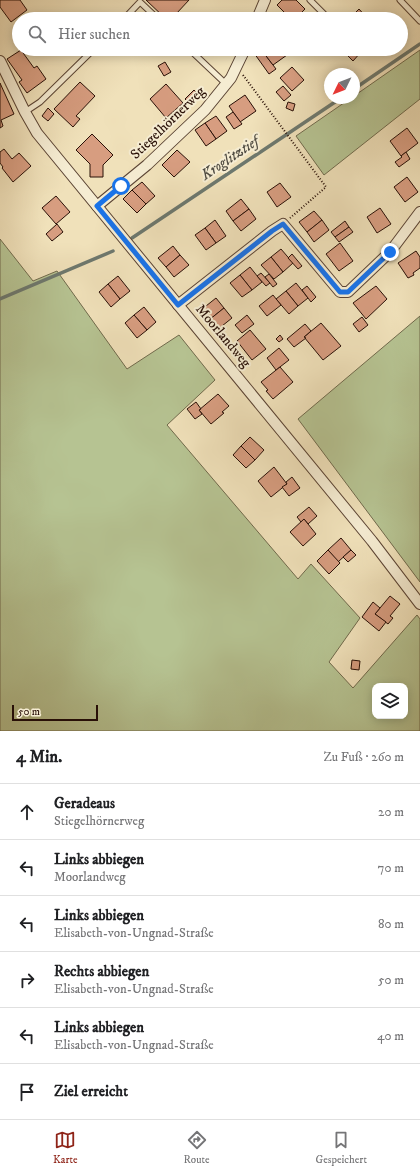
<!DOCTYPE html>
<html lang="de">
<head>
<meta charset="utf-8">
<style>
	:root { --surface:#fff; --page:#f6f6f6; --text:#202124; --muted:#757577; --line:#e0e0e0; --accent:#8f2418 }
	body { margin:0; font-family:"IM FELL DW Pica",serif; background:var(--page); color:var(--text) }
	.controls { position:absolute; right:12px; bottom:12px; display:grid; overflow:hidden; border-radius:8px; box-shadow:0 2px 10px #0003 }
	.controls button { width:36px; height:36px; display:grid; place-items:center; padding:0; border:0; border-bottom:1px solid var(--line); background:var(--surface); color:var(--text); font:20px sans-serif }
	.compass { position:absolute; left:324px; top:68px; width:36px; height:36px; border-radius:50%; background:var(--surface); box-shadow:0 2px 10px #0003; rotate:227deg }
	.scale { position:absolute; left:12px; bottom:10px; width:86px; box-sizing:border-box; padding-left:4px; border:2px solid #291007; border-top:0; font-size:11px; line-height:14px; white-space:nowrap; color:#291007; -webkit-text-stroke:3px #f5ecd2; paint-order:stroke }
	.stop { position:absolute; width:12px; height:12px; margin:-9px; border:3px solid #1a73e8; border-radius:50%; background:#fff }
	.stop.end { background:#1a73e8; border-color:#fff; box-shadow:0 1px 4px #0008 }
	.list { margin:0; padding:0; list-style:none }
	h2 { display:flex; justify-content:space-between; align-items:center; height:52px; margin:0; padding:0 16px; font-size:17px }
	h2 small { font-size:13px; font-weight:400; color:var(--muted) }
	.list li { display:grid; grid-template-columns:26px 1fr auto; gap:12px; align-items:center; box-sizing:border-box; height:56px; padding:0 16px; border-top:1px solid var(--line) }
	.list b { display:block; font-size:15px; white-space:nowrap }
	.list p { margin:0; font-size:13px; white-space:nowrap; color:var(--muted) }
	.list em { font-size:13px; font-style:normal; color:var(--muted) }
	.icon { flex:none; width:22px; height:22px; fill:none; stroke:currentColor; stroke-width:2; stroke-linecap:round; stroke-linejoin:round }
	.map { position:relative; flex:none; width:420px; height:731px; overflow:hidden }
	.search { position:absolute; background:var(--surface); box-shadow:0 2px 10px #0003; left:12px; right:12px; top:12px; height:44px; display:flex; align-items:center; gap:10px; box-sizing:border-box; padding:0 14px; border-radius:22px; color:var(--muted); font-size:15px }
	.sheet { height:388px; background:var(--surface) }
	nav { display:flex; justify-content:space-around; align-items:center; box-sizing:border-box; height:56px; border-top:1px solid var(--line); background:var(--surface); font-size:11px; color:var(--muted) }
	nav a { display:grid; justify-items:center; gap:2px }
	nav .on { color:var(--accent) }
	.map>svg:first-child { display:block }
	.green { fill:#b6c392; stroke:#706a4c; fill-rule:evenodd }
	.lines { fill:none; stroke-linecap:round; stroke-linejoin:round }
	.stream { stroke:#6d786e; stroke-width:3.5 }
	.building { fill:#d79d80; stroke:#291007 }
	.lane-casing { stroke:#5b4434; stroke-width:7 }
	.street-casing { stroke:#5b4434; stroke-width:12 }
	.path { stroke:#291007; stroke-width:2; stroke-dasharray:1 2; stroke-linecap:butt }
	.lane { stroke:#f5ecd2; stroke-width:5 }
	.street { stroke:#f5ecd2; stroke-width:10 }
	.route { stroke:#1a73e8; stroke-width:5 }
	.labels { text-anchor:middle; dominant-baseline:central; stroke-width:4; stroke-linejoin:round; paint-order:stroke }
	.street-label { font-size:14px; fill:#291007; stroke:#f5ecd2 }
	.water-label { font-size:15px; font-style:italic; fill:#514d43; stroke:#f5ecd2 }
</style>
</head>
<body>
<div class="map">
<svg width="420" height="731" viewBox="0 0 420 731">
	<rect width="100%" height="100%" fill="#f0e1ba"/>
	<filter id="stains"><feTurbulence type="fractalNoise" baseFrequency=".005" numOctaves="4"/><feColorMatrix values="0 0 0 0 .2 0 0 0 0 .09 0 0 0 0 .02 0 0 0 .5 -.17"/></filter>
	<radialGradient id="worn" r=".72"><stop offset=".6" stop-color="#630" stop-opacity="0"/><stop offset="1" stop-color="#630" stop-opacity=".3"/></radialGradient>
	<g class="green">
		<path d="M420 50V99L324 175 296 136 351 98H354V96Z"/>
		<path d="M0 239 33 281 57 271 127 369 179 335 215 380 167 425 298 579 311 564 360 618 329 662 353 688 417 615 420 619V731H0ZM375 686H405V716H375Z"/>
		<path d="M420 316V582L298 419Z"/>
	</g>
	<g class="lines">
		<g class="stream">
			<path d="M354 89 420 44"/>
			<path d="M132 238 341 98"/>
			<path d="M0 299 113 251"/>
		</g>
	</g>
	<g class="building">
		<path d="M0 0H20L27 10 11 22 0 7Z"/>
		<path d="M146 0H189L176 14 181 19H166Z"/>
		<path d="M282 0H296L305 9 295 19H291L277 5Z"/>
		<path d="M359 9 368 19H349Z"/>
		<path d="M143 13 149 19H137Z"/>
		<path d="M259 49H261L276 69 269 74 254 53Z"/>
		<path d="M267 49H283L287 55 273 65 263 52Z"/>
		<path d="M341 49H358L361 52 353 61Z"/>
		<path d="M21 50 34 68 37 66 46 79 27 93 19 82 22 80 7 59Z"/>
		<path d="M165 62 171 72 164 76 158 66Z"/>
		<path d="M292 67 304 80 292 91 280 78Z"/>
		<path d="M80 82 95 96 76 116 80 119 73 127 54 109Z"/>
		<path d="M0 83 14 114 1 120 3 126 0 128Z"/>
		<path d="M166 84 183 103 166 118 150 99Z"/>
		<path d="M283 86 291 95 284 101 276 92Z"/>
		<path d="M194 90 199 95 190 104 185 99Z"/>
		<path d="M245 95 256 111 240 122 229 106Z"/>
		<path d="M288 102 295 104 293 111 286 108Z"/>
		<path d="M48 108 54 114 48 121 42 116Z"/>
		<path d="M233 112 242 124 234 129 226 117Z"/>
		<path d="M216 116 227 131 216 139 205 123Z"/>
		<path d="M205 123 216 139 206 146 195 130Z"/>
		<path d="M407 128 418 143 401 156 390 141Z"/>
		<path d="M92 134 113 155 103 165V177H90V164L76 150Z"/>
		<path d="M4 149 12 159 19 153 31 166 13 182 2 168 3 167 0 163V152Z"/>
		<path d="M177 150 190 162 174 177 162 165Z"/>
		<path d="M406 152 410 159 399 167 395 162 402 157 401 156Z"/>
		<path d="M407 177 418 192 405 202 394 187Z"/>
		<path d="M142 182 155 196 146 204 132 190Z"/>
		<path d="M280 183 291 197 277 207 267 192Z"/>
		<path d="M132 190 146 204 137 213 123 199Z"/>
		<path d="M56 196 70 212 56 224 42 208Z"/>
		<path d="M241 199 249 209 233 221 226 211Z"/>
		<path d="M380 208 391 224 377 233 367 217Z"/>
		<path d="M249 209 256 219 241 231 233 221Z"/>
		<path d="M314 211 322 220 307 232 299 222Z"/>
		<path d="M215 220 226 236 216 243 205 228Z"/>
		<path d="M322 220 329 230 314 242 307 232Z"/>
		<path d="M345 221 349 227 335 237 331 232Z"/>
		<path d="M57 224 63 232 52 241 46 234Z"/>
		<path d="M349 227 353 232 339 242 335 237Z"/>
		<path d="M205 228 216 243 206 250 195 235Z"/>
		<path d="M340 243 353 261 339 271 326 254Z"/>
		<path d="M173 246 180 255 166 267 158 258Z"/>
		<path d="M281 249 293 263 283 272 271 257Z"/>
		<path d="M416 251 420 257V268L413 273 414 275 408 278 398 263Z"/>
		<path d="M292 254 302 266 298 269 288 258Z"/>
		<path d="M180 255 189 265 174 277 166 267Z"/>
		<path d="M271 257 283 272 274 279 261 265Z"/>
		<path d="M250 267 262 282 252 290 240 275Z"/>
		<path d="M261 273 270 283 266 286 257 276Z"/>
		<path d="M269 274 277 284 273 287 265 277Z"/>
		<path d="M240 275 252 290 242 297 230 283Z"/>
		<path d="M118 276 130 291 120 299 108 284Z"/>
		<path d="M296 283 308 298 298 306 286 291Z"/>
		<path d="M108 284 120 299 111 307 99 292Z"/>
		<path d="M307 286 316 297 311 302 302 290Z"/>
		<path d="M376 286 387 299 366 319 353 303Z"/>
		<path d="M286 291 298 306 289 314 276 299Z"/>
		<path d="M273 295 281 305 267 316 259 306Z"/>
		<path d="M216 298 224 308 209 320 201 310Z"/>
		<path d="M144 307 156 322 147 330 134 315Z"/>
		<path d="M224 308 232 318 217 330 209 320Z"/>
		<path d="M134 315 147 330 137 338 125 323Z"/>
		<path d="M247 315 254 324 242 333 235 325Z"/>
		<path d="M362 317 368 325 359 332 353 324Z"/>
		<path d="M321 323 341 346 323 360 304 337Z"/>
		<path d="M305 324 311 331 304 337 306 338 294 347 287 339Z"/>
		<path d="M250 330 266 349 252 360 237 341Z"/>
		<path d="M280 335 283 339 279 342 276 339Z"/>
		<path d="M279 348 289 360 276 370 267 358Z"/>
		<path d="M280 367 293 382 273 399 266 391 268 390 261 382Z"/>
		<path d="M218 394 229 406 222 412 224 413 211 424 199 410Z"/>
		<path d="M196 402 201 409 199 410 202 414 195 419 187 409Z"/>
		<path d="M250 437 264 450 255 460 241 446Z"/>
		<path d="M241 446 255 460 246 468 233 455Z"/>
		<path d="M274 467 287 484 271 497 258 481Z"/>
		<path d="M292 477 300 488 289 496 282 487 287 484 286 482Z"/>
		<path d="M309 507 317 516 308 524 304 519 301 522 297 517Z"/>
		<path d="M304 519 316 534 303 546 290 532Z"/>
		<path d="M341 538 351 550 338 562 328 550Z"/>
		<path d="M328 550 340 563 329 574 317 561Z"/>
		<path d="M351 550 356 555 348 562 343 557Z"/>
		<path d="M390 596 400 604 390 616 393 618 388 624 375 614Z"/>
		<path d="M373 602 380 608 375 614 386 622 379 631 362 617Z"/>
		<path d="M352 660 360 661 359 670 351 669Z"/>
	</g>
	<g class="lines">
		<defs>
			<g id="lane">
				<path d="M310 0 329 19"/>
				<path d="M400 0 420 21"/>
				<path d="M124 19 140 2 158 19"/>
				<path d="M189 49 226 84"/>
				<path d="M25 112 40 102 94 49"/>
			</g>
			<g id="street">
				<path d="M257 19 265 0"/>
				<path d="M0 61 25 112 37 133 372 541 420 604"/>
				<path d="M97 206 147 165 205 110 231 78 245 49"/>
				<path d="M178 305 272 231 283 224 340 292H348L390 252 420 212"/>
			</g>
		</defs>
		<use href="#lane" class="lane-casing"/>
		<use href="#street" class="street-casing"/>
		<path class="path" d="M243 75 326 187 290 218"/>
		<use href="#lane" class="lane"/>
		<use href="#street" class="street"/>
	</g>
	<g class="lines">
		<path class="route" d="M121 186 97 206 178 305 272 231 283 224 340 292H348L390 252"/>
	</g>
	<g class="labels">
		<g class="street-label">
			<text transform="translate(168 123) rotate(-44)">Stiegelhörnerweg</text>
			<text transform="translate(223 336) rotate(50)">Moorlandweg</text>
		</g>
		<g class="water-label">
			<text transform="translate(230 158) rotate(-34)">Kroglitztief</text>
		</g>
	</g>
	<rect width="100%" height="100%" filter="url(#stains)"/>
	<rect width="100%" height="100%" fill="url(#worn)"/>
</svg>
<div class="controls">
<button><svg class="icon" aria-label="layers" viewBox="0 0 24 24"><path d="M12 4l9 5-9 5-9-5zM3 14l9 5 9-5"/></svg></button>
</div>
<svg class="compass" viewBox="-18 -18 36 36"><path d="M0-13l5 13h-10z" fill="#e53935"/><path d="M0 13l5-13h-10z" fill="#757577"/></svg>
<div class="scale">50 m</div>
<div class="stop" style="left:121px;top:186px"></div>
<div class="stop end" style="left:390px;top:252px"></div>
<div class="search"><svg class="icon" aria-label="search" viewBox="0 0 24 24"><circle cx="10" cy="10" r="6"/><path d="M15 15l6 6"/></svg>Hier suchen</div>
</div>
<section class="sheet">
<h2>4 Min.<small>Zu Fuß · 260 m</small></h2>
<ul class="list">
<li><svg class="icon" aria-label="ahead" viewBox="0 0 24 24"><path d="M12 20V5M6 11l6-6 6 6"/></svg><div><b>Geradeaus</b><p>Stiegelhörnerweg</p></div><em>20 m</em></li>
<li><svg class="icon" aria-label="left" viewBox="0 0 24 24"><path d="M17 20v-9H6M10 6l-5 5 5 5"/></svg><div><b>Links abbiegen</b><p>Moorlandweg</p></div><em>70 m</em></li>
<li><svg class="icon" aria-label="left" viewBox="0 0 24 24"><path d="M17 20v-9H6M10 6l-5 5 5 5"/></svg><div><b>Links abbiegen</b><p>Elisabeth-von-Ungnad-Straße</p></div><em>80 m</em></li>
<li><svg class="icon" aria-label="right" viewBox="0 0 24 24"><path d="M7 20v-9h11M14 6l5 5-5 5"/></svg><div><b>Rechts abbiegen</b><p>Elisabeth-von-Ungnad-Straße</p></div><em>50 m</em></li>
<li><svg class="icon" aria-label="left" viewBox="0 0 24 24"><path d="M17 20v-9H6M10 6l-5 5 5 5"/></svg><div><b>Links abbiegen</b><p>Elisabeth-von-Ungnad-Straße</p></div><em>40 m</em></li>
<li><svg class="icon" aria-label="arrive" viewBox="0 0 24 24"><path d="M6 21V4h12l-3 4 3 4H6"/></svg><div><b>Ziel erreicht</b></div></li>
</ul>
</section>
<nav>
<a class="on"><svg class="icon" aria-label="map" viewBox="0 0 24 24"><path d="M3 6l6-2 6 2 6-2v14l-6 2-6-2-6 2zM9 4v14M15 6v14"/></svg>Karte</a>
<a><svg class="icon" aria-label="directions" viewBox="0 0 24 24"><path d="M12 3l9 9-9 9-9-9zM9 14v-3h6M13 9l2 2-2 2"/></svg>Route</a>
<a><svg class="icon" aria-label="saved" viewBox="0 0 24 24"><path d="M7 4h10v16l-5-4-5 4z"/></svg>Gespeichert</a>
</nav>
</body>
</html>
